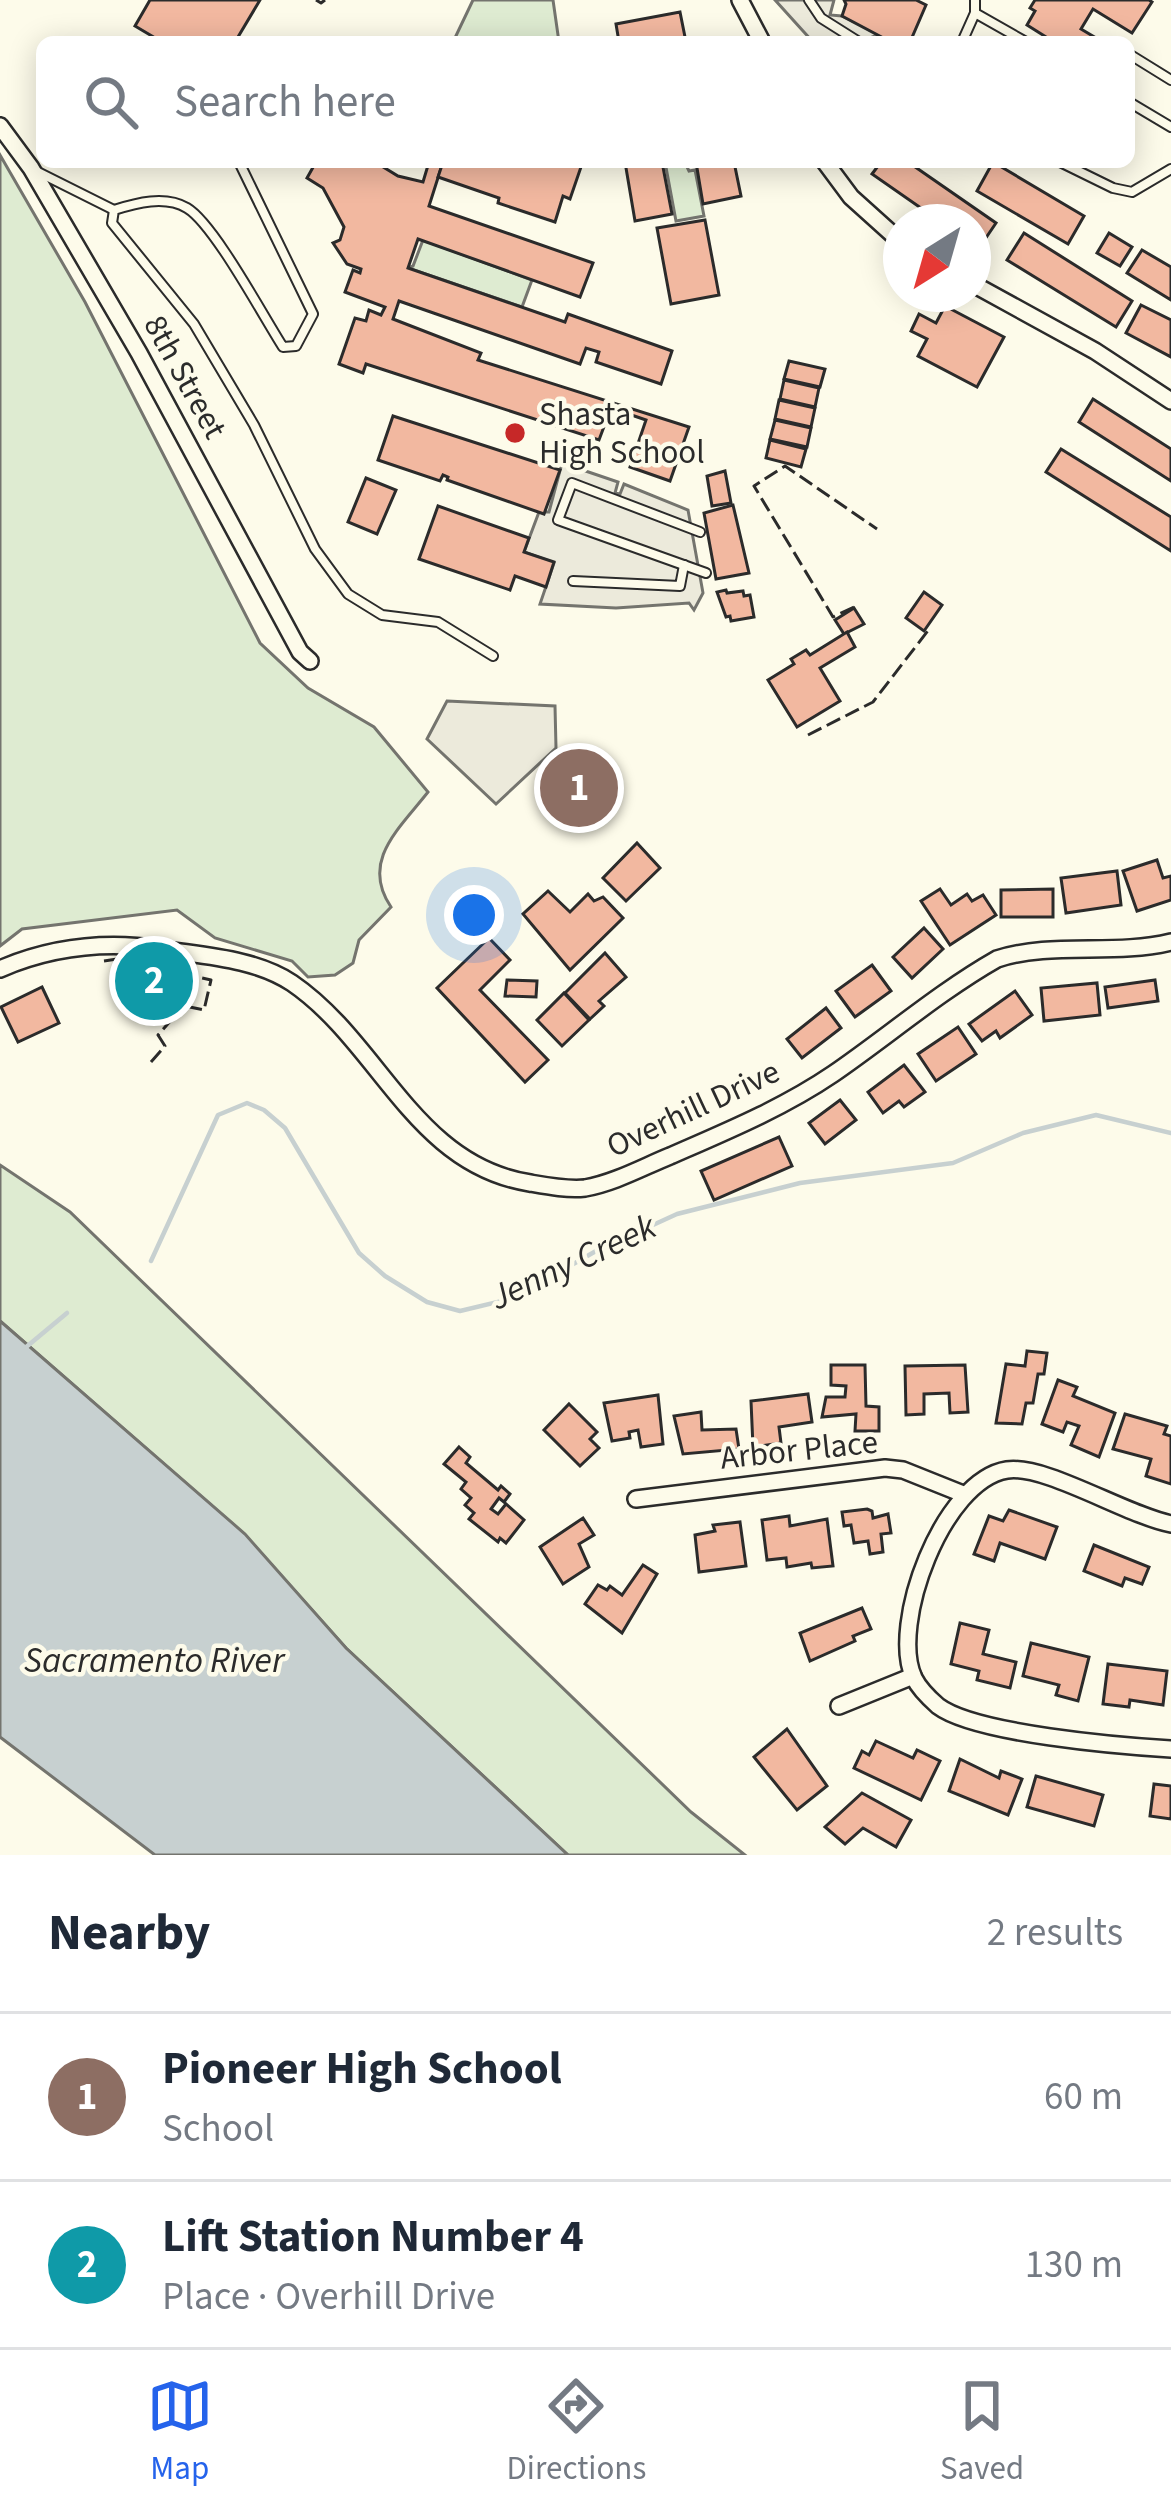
<!DOCTYPE html>
<html lang="en">
<head>
<meta charset="utf-8">
<style>
	:root { --surface:#fff; --page:#f2f2f3; --text:#1f2937; --muted:#747a83; --line:#e0e1e3; --accent:#2563eb }
	body { margin:0; font-family:"Source Sans 3",sans-serif; background:var(--page); color:var(--text) }
	.compass { position:absolute; left:883px; top:204px; width:108px; height:108px; border-radius:50%; background:var(--surface); box-shadow:0 6px 30px #0003; rotate:217deg }
	.you { position:absolute; left:474px; top:915px; width:42px; height:42px; margin:-30px; border:9px solid #fff; border-radius:50%; background:#1a73e8; box-shadow:0 0 0 18px #1a73e833 }
	.badge { display:grid; place-items:center; width:78px; height:78px; border-radius:50%; background:var(--accent); color:#fff; font-size:39px; font-weight:700 }
	.pin { position:absolute; translate:-50% -50%; border:6px solid #fff; box-shadow:0 3px 12px #0006 }
	.list { margin:0; padding:0; list-style:none }
	h2 { display:flex; justify-content:space-between; align-items:center; height:156px; margin:0; padding:0 48px; font-size:51px }
	h2 small { font-size:39px; font-weight:400; color:var(--muted) }
	.list li { display:grid; grid-template-columns:78px 1fr auto; gap:36px; align-items:center; box-sizing:border-box; height:168px; padding:0 48px; border-top:3px solid var(--line) }
	.list b { display:block; font-size:45px; white-space:nowrap }
	.list p { margin:0; font-size:39px; white-space:nowrap; color:var(--muted) }
	.list em { font-size:39px; font-style:normal; color:var(--muted) }
	.icon { flex:none; width:66px; height:66px; fill:none; stroke:currentColor; stroke-width:2; stroke-linecap:round; stroke-linejoin:round }
	.map { position:relative; flex:none; width:1171px; height:1855px; overflow:hidden }
	.search { position:absolute; background:var(--surface); box-shadow:0 6px 30px #0003; left:36px; right:36px; top:36px; height:132px; display:flex; align-items:center; gap:30px; box-sizing:border-box; padding:0 42px; border-radius:18px; color:var(--muted); font-size:45px }
	.sheet { height:492px; background:var(--surface) }
	nav { display:flex; justify-content:space-around; align-items:center; box-sizing:border-box; height:168px; border-top:3px solid var(--line); background:var(--surface); font-size:33px; color:var(--muted) }
	nav a { display:grid; justify-items:center; gap:6px }
	nav .on { color:var(--accent) }
	.map>svg:first-child { display:block }
	.green { fill:#deebd1; stroke:#74746e; stroke-width:3 }
	.parking { fill:#eceadb; stroke:#74746e; stroke-width:3 }
	.water { fill:#c7d0d0; stroke:#74746e; stroke-width:3 }
	.lines { fill:none; stroke-linecap:round; stroke-linejoin:round }
	.stream { stroke:#c7d0d0; stroke-width:4.5 }
	.building { fill:#f2b8a0; stroke:#2b2b2b; stroke-width:3 }
	.service-casing { stroke:#2b2b2b; stroke-width:12 }
	.minor-casing { stroke:#2b2b2b; stroke-width:20 }
	.service { stroke:#fdfbea; stroke-width:8 }
	.minor { stroke:#fdfbea; stroke-width:15 }
	.fence { stroke:#2b2b2b; stroke-width:3; stroke-dasharray:15 6; stroke-linecap:butt }
	.poi-dot { fill:#c62828; stroke:#fdfbea; stroke-width:4.5 }
	.labels { text-anchor:middle; dominant-baseline:central; stroke-width:9; stroke-linejoin:round; paint-order:stroke }
	.street-label { font-size:33px; fill:#2b2b2b; stroke:#fdfbea }
	.poi-label { font-size:33px; fill:#2b2b2b; stroke:#fdfbea; text-anchor:start }
	.water-label { font-size:36px; font-style:italic; fill:#2b2b2b; stroke:#fdfbea }
</style>
</head>
<body>
<div class="map">
<svg width="1171" height="1855" viewBox="0 0 1171 1855">
	<rect width="100%" height="100%" fill="#fdfbea"/>
	<g class="green">
		<path d="M473 0H553L559 42H453Z"/>
		<path d="M0 155 85 302 260 643 308 688 374 727 428 792C399 829 360 861 391 907L359 940 353 963 335 975 308 977 292 961 215 938 177 910 22 929 0 946Z"/>
		<path d="M665 162H693L687 167 689 171 695 170 704 216 676 221Z"/>
		<path d="M423 240 532 280 522 307 408 268 413 266Z"/>
		<path d="M0 1165 70 1212 691 1812 745 1855H568L346 1648 244 1534 0 1321Z"/>
	</g>
	<g class="parking">
		<path d="M775 0H834L830 15 842 16 880 34 870 38 871 42H813Z"/>
		<path d="M562 463 618 482 615 493 620 494 624 484 688 510 703 593 694 610 689 603 616 608 540 604 554 563 524 552 539 512H549Z"/>
		<path d="M447 701 555 706 556 748 496 804 427 739Z"/>
	</g>
	<path class="water" d="M0 1321 245 1534 346 1648 568 1855H155L0 1737Z"/>
	<g class="lines">
		<g class="stream">
			<path d="M151 1261 218 1115 247 1103 264 1110 285 1128 359 1253 385 1276 427 1302 460 1311 514 1298 596 1251 677 1214 800 1183 953 1163 1023 1133 1096 1115 1171 1133"/>
			<path d="M25 1348 67 1313"/>
		</g>
	</g>
	<g class="building">
		<path d="M150 0H260L235 42H162L135 26Z"/>
		<path d="M844 0H916L926 5 910 42H891L842 16 846 4Z"/>
		<path d="M1035 0H1149L1152 2 1132 33 1093 9 1081 29 1096 38 1093 42H1054L1027 25 1035 11 1030 8Z"/>
		<path d="M680 12 686 42H619L616 24Z"/>
		<path d="M316 162H375L398 176 423 182 429 162H443L429 206 593 263 580 297 418 239 408 268 565 322 568 314 672 351 661 384 596 362 599 352 586 348 580 364 399 301 393 319 481 353 478 360 689 427 670 481 630 467 646 420 611 408 599 440 366 364 363 373 339 364 355 318 366 321 369 310 381 315 385 307 345 292 353 270 360 273 361 269 347 264 333 243 340 240 344 227 323 188 307 178Z"/>
		<path d="M443 162H568L581 167 570 199 563 196 555 222 498 203 499 198 438 177Z"/>
		<path d="M625 162H662L672 214 635 221Z"/>
		<path d="M696 162H734L741 196 703 204Z"/>
		<path d="M881 162H908L996 223 979 248 973 245V222H941L872 174Z"/>
		<path d="M993 162 1084 216 1068 244 977 191Z"/>
		<path d="M705 220 719 295 671 304 657 228Z"/>
		<path d="M1024 233 1132 301 1116 327 1007 260Z"/>
		<path d="M1109 233 1132 247 1120 266 1097 253Z"/>
		<path d="M1142 250 1171 267V300L1127 273Z"/>
		<path d="M1141 305 1171 320V357L1126 333Z"/>
		<path d="M945 306 1004 337 977 387 918 356 927 339 911 331 919 314 936 323Z"/>
		<path d="M789 361 825 369 820 387 784 379Z"/>
		<path d="M784 380 819 388 815 407 780 399Z"/>
		<path d="M1093 399 1171 449V481L1079 422Z"/>
		<path d="M779 400 815 408 811 427 775 419Z"/>
		<path d="M393 416 560 470 544 514 447 480 448 477 443 475 440 481 378 460Z"/>
		<path d="M775 420 811 428 807 447 770 439Z"/>
		<path d="M770 440 806 449 801 467 766 458Z"/>
		<path d="M1061 449 1171 517V551L1046 472Z"/>
		<path d="M725 471 731 503 712 506 707 476Z"/>
		<path d="M366 478 396 490 377 534 348 522Z"/>
		<path d="M733 505 749 573 716 579 704 513Z"/>
		<path d="M438 506 529 538 524 552 554 562 546 587 515 576 510 590 419 559Z"/>
		<path d="M726 590 727 593 743 591 744 596 750 595 754 617 731 621 730 616 726 617 717 592Z"/>
		<path d="M924 592 942 605 924 631 906 618Z"/>
		<path d="M854 608 864 624 844 634 835 620Z"/>
		<path d="M847 632 855 647 820 668 840 701 797 727 768 680 794 664 791 659 806 650 810 655Z"/>
		<path d="M637 843 660 868 626 901 603 878Z"/>
		<path d="M1157 860 1163 878 1171 876V900L1137 911 1123 871Z"/>
		<path d="M1117 871 1121 905 1066 913 1061 878Z"/>
		<path d="M940 889 951 905 967 894 972 901 983 895 996 915 950 945 921 901Z"/>
		<path d="M1053 889V917H1001V890Z"/>
		<path d="M548 891 570 912 588 894 594 901 603 897 623 918 570 970 523 914Z"/>
		<path d="M924 928 943 949 912 978 893 957Z"/>
		<path d="M489 938 510 960 480 990 548 1060 525 1082 437 988Z"/>
		<path d="M605 953 626 977 599 1001 604 1006 590 1019 565 993Z"/>
		<path d="M150 963 172 979 157 1000 135 983Z"/>
		<path d="M872 965 891 991 855 1017 836 991Z"/>
		<path d="M507 980 537 981 536 997 505 996Z"/>
		<path d="M1155 980 1158 1001 1108 1008 1105 987Z"/>
		<path d="M1097 983 1100 1015 1044 1021 1041 988Z"/>
		<path d="M42 987 59 1023 18 1042 1 1007Z"/>
		<path d="M1015 991 1032 1015 1000 1038 996 1031 982 1041 969 1024Z"/>
		<path d="M564 993 589 1020 562 1046 537 1020Z"/>
		<path d="M826 1008 841 1028 802 1058 787 1039Z"/>
		<path d="M958 1027 976 1054 936 1081 918 1054Z"/>
		<path d="M904 1065 925 1092 904 1107 899 1101 883 1113 868 1092Z"/>
		<path d="M840 1100 856 1120 825 1144 809 1123Z"/>
		<path d="M779 1137 792 1166 714 1200 701 1171Z"/>
		<path d="M1027 1351 1047 1353 1044 1374H1038L1033 1403H1026L1022 1424 996 1423 1006 1364 1025 1366Z"/>
		<path d="M831 1365H865L866 1406 879 1407V1431H855L856 1414 822 1417 826 1397H845L846 1386 831 1385Z"/>
		<path d="M965 1365 968 1412 950 1413 949 1393 924 1394V1414L906 1415 905 1366Z"/>
		<path d="M1058 1380 1077 1387 1073 1396 1115 1413 1099 1457 1071 1445 1079 1426 1067 1422 1063 1432 1042 1424Z"/>
		<path d="M808 1394 812 1422 779 1427 781 1443 753 1447 751 1401Z"/>
		<path d="M658 1395 663 1444 641 1447 638 1430 629 1432 630 1438 612 1441 604 1403Z"/>
		<path d="M569 1404 597 1432 590 1439 599 1448 580 1466 544 1430Z"/>
		<path d="M701 1412 702 1430 736 1429 739 1449 683 1454 674 1416Z"/>
		<path d="M1125 1414 1167 1426 1164 1434 1171 1436V1484L1146 1476 1151 1459 1113 1449Z"/>
		<path d="M459 1447 470 1457 466 1463 498 1490 501 1486 510 1494 504 1502 499 1498 491 1509 498 1514 506 1504 524 1520 506 1543 500 1538 498 1542 469 1519 474 1513 465 1505 471 1498 461 1489 466 1482 444 1464Z"/>
		<path d="M867 1509 872 1511 873 1518 888 1514 891 1533 881 1534 883 1552 870 1554 868 1541 854 1543 851 1525 844 1526 842 1512Z"/>
		<path d="M1009 1510 1057 1527 1045 1559 1000 1543 994 1561 974 1554 989 1516 1003 1521Z"/>
		<path d="M789 1516 790 1526 827 1519 833 1566 812 1568 811 1563 787 1567 786 1558 767 1560 762 1520Z"/>
		<path d="M583 1518 594 1535 579 1544 589 1567 563 1584 540 1547Z"/>
		<path d="M740 1522 746 1566 699 1572 695 1535 715 1531 713 1525Z"/>
		<path d="M1094 1545 1149 1567 1142 1584 1125 1578 1122 1586 1084 1571Z"/>
		<path d="M643 1565 657 1574 622 1633 585 1604 598 1585 607 1590 610 1586 622 1595Z"/>
		<path d="M862 1608 871 1629 853 1636 855 1641 810 1661 800 1633Z"/>
		<path d="M960 1623 989 1630 983 1654 1016 1662 1010 1688 977 1680 979 1671 951 1664Z"/>
		<path d="M1031 1643 1089 1657 1078 1701 1056 1695 1059 1685 1023 1676Z"/>
		<path d="M1108 1664 1167 1671 1163 1705 1130 1700 1129 1707 1103 1704Z"/>
		<path d="M787 1729 827 1786 797 1810 754 1757Z"/>
		<path d="M876 1741 913 1758 917 1750 940 1761 921 1800 854 1768 862 1751 869 1755Z"/>
		<path d="M960 1759 999 1778 1001 1771 1022 1779 1008 1815 949 1791Z"/>
		<path d="M1036 1776 1103 1795 1094 1826 1027 1807Z"/>
		<path d="M1154 1784 1171 1786V1819L1150 1816Z"/>
		<path d="M862 1793 911 1820 896 1847 863 1828 845 1844 825 1827Z"/>
	</g>
	<g class="lines">
		<defs>
			<g id="service">
				<path d="M809 0 821 18 859 42"/>
				<path d="M975 13 1026 42"/>
				<path d="M962 42 975 13V0"/>
				<path d="M1129 54 1171 80"/>
				<path d="M1129 102 1171 127"/>
				<path d="M239 162 313 314 296 346 283 347C263 316 214 224 187 208 165 195 136 203 114 210L112 223 194 324 254 425 315 549 348 594 382 615 438 622 493 656"/>
				<path d="M1060 162 1113 188 1132 192 1171 169"/>
				<path d="M34 170 114 210"/>
				<path d="M700 532 572 483 558 520 706 573"/>
				<path d="M573 581 680 586 684 565"/>
			</g>
			<g id="minor">
				<path d="M740 0 762 42"/>
				<path d="M0 126 31 168 139 353 300 652 310 661"/>
				<path d="M825 162 851 197 901 242"/>
				<path d="M973 284 1095 351 1171 401"/>
				<path d="M0 969C51 947 105 941 160 949 203 956 254 958 292 983 380 1043 414 1165 530 1183 547 1186 568 1190 585 1188 614 1183 643 1167 670 1156 725 1132 783 1108 833 1074 887 1037 939 992 997 959 1052 941 1114 956 1171 942"/>
				<path d="M636 1499 885 1468 903 1470 963 1494"/>
				<path d="M1171 1524C1126 1515 1045 1464 1007 1470 943 1480 889 1625 914 1678 919 1688 930 1699 938 1706 975 1734 1121 1746 1171 1749"/>
				<path d="M839 1706 913 1676"/>
			</g>
		</defs>
		<use href="#service" class="service-casing"/>
		<use href="#minor" class="minor-casing"/>
		<use href="#service" class="service"/>
		<use href="#minor" class="minor"/>
		<g class="fence">
			<path d="M316 0 321 3 325 0"/>
			<path d="M854 607 833 617 754 486 785 466 877 529"/>
			<path d="M808 735 873 702 930 628"/>
			<path d="M104 961 150 954 176 972 211 980 204 1010 176 1004"/>
			<path d="M151 1062 165 1046 158 1035 173 1018 176 1004 172 1003 167 989"/>
		</g>
	</g>
	<circle class="poi-dot" cx="515" cy="433" r="12"/>
	<g class="labels">
		<g class="street-label">
			<text transform="translate(185 377) rotate(61)">8th Street</text>
			<text transform="translate(693 1109) rotate(-25)">Overhill Drive</text>
			<text transform="translate(799 1450) rotate(-6)">Arbor Place</text>
		</g>
		<g class="poi-label">
			<text x="539" y="414">Shasta<tspan x="539" dy="38">High School</tspan></text>
		</g>
		<g class="water-label">
			<text transform="translate(573 1262) rotate(-25)">Jenny Creek</text>
			<text x="154" y="1660">Sacramento River</text>
		</g>
	</g>
</svg>
<svg class="compass" viewBox="-18 -18 36 36"><path d="M0-13l5 13h-10z" fill="#e53935"/><path d="M0 13l5-13h-10z" fill="#747a83"/></svg>
<div class="you"></div>
<div class="pin badge" style="left:579px;top:788px;background:#8d6e63">1</div>
<div class="pin badge" style="left:154px;top:981px;background:#0f9aa8">2</div>
<div class="search"><svg class="icon" aria-label="search" viewBox="0 0 24 24"><circle cx="10" cy="10" r="6"/><path d="M15 15l6 6"/></svg>Search here</div>
</div>
<section class="sheet">
<h2>Nearby<small>2 results</small></h2>
<ul class="list">
<li><span class="badge" style="background:#8d6e63">1</span><div><b>Pioneer High School</b><p>School</p></div><em>60 m</em></li>
<li><span class="badge" style="background:#0f9aa8">2</span><div><b>Lift Station Number 4</b><p>Place · Overhill Drive</p></div><em>130 m</em></li>
</ul>
</section>
<nav>
<a class="on"><svg class="icon" aria-label="map" viewBox="0 0 24 24"><path d="M3 6l6-2 6 2 6-2v14l-6 2-6-2-6 2zM9 4v14M15 6v14"/></svg>Map</a>
<a><svg class="icon" aria-label="directions" viewBox="0 0 24 24"><path d="M12 3l9 9-9 9-9-9zM9 14v-3h6M13 9l2 2-2 2"/></svg>Directions</a>
<a><svg class="icon" aria-label="saved" viewBox="0 0 24 24"><path d="M7 4h10v16l-5-4-5 4z"/></svg>Saved</a>
</nav>
</body>
</html>
